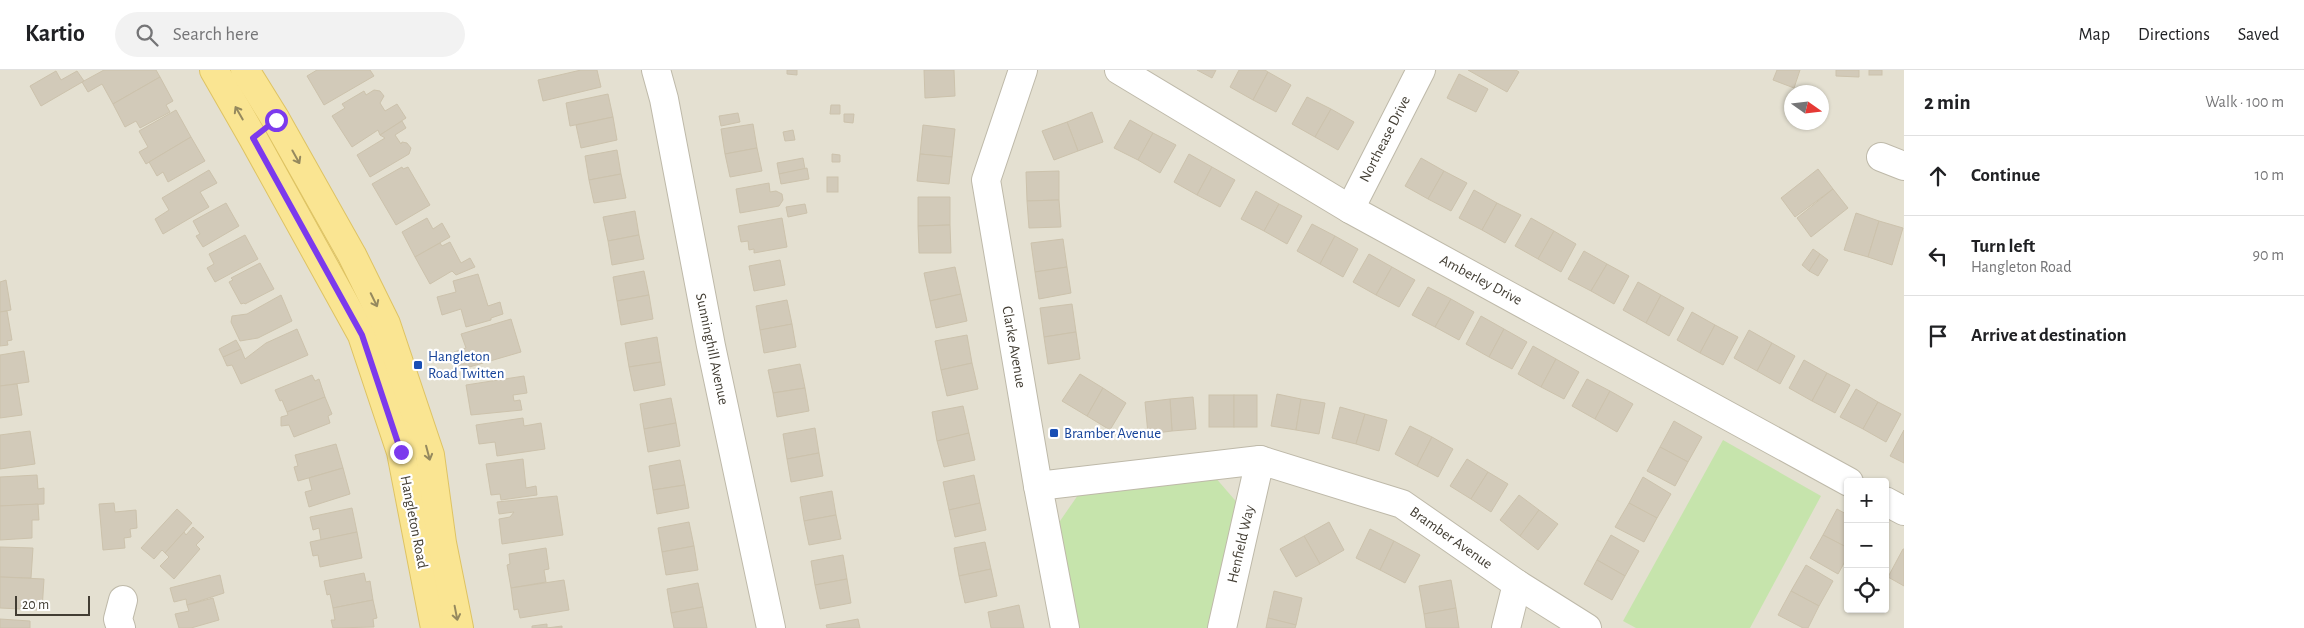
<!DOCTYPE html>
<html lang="en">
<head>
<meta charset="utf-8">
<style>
	:root { --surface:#fff; --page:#f2f2f2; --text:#202124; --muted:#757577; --line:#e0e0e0 }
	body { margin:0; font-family:"Alegreya Sans",sans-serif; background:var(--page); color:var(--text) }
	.controls { position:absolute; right:15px; bottom:15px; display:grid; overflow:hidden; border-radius:5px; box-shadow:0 1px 4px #0004 }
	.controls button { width:45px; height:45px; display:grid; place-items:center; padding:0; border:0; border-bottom:1px solid var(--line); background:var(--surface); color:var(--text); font:25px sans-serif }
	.compass { position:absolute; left:1784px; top:15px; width:45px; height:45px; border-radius:50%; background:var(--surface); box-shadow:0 1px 4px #0004; rotate:104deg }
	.scale { position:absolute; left:15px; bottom:12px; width:75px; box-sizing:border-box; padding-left:5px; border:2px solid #423d33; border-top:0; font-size:14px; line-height:18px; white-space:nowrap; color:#423d33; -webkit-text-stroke:4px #fff; paint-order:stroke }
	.stop { position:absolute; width:15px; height:15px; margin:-11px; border:4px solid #7c3aed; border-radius:50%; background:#fff }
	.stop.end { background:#7c3aed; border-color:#fff; box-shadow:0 1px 5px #0008 }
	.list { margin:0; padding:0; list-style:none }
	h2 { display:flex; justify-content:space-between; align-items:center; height:65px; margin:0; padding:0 20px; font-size:21px }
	h2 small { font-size:16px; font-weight:400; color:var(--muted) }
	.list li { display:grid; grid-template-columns:32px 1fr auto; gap:15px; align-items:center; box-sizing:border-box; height:80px; padding:0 20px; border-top:1px solid var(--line) }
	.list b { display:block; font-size:19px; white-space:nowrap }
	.list p { margin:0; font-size:16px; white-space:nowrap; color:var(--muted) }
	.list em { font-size:16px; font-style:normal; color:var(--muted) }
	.icon { flex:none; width:28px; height:28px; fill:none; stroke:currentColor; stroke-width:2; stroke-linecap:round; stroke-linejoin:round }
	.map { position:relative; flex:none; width:1904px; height:558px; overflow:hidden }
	header { display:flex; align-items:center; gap:30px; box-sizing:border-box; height:70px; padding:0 25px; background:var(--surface); border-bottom:1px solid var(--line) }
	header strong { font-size:24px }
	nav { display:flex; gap:28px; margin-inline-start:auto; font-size:18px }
	.search { width:350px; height:45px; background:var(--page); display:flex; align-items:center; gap:12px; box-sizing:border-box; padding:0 18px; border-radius:28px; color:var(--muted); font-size:19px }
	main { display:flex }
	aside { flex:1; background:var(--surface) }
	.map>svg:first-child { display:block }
	.residential { fill:#e4e0d1; fill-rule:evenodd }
	.green { fill:#c6e4ac }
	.building { fill:#d2cab9; stroke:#ccc2ac }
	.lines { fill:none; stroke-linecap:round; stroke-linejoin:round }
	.street-casing { stroke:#beb9a9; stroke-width:30 }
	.primary-casing { stroke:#dec363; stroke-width:30 }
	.street { stroke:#fff; stroke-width:28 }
	.primary { stroke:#fae592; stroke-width:28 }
	.oneway { stroke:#95895e }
	.route { stroke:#7c3aed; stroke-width:6 }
	.transit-dot { fill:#1a4fb4; stroke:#fff; stroke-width:2 }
	.labels { text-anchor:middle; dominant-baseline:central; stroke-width:4.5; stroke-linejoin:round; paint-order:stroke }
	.street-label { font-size:15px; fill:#423d33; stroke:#fff }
	.transit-label { font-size:15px; fill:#164399; stroke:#fff; text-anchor:start }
</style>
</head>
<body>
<header>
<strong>Kartio</strong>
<div class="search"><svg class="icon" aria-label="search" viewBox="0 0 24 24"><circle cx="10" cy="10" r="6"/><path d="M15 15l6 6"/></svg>Search here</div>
<nav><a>Map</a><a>Directions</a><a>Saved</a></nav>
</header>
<main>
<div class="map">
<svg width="1904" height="558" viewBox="0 0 1904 558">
	<rect width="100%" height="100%" fill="#f1ede3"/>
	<path class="residential" d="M0 0H1904V558H0ZM1792 22H1822V52H1792ZM1848 412H1885V539H1848Z"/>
	<g class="green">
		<path d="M1723 370 1821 426 1750 558H1636L1623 551Z"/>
		<path d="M1214 406 1240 436 1212 558H1078L1058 454 1078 425Z"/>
	</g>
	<g class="building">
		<path d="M104 0H156L160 7 113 34 102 14 88 22 82 12Z"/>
		<path d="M317 0H370L374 6 324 35 307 6Z"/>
		<path d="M581 0H597L601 17 543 31 538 10Z"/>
		<path d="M787 0H797V5L787 4Z"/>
		<path d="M924 0H954L955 26 925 28Z"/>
		<path d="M1197 0H1216L1212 8Z"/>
		<path d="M1239 0H1265L1268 2 1253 30 1230 17Z"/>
		<path d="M1468 0H1516L1519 2 1507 22Z"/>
		<path d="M1777 0H1800L1794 18 1773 10Z"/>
		<path d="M1836 0H1859V7L1836 6Z"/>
		<rect x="1869" y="0" width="13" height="5"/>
		<path d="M56 1 61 10 77 1 84 11 41 36 30 16Z"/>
		<path d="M1268 2 1291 15 1276 42 1253 30Z"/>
		<path d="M1459 4 1488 19 1476 42 1447 28Z"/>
		<path d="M160 7 173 31 166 35 170 42 140 58 136 51 125 57 113 34Z"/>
		<path d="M374 20 380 21 384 26 380 33 385 41 397 34 406 48 380 65 378 60 352 77 332 46 345 38 342 34 364 21 366 25Z"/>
		<path d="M608 24 613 47 570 56 566 33Z"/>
		<path d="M1307 27 1331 39 1315 67 1292 54Z"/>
		<path d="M831 35H840V44H830Z"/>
		<path d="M1331 39 1354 52 1338 80 1315 67Z"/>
		<path d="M176 40 191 67 146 94 139 82 148 77 139 61Z"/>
		<path d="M1092 42 1103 72 1078 81 1067 52Z"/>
		<path d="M738 43 740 52 721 56 719 46Z"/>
		<path d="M844 44H854L853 53 844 52Z"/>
		<path d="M613 47 617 70 581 78 576 55Z"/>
		<path d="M1130 50 1153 63 1138 90 1114 78Z"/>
		<path d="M402 51 406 58 395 65 401 74 402 72 407 73 411 78 409 84 370 107 357 85 385 68 380 65Z"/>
		<path d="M1067 52 1078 81 1054 90 1042 61Z"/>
		<path d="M753 54 757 78 725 84 721 59Z"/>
		<path d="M923 55 955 59 952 87 920 84Z"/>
		<path d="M793 60 795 70 785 71 783 62Z"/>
		<path d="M1153 63 1176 75 1160 103 1138 90Z"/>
		<path d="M191 67 205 91 168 112 163 102 157 106 149 92Z"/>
		<path d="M757 78 762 101 730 107 725 84Z"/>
		<path d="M617 80 621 104 589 110 585 86Z"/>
		<path d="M832 84 840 85V92H832Z"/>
		<path d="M920 84 952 87 949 114 917 111Z"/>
		<path d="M1189 84 1212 97 1197 125 1174 112Z"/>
		<path d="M803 88 805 99 779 104 777 93Z"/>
		<path d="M1421 88 1444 101 1428 129 1405 116Z"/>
		<path d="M402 97 403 99 408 97 430 135 396 155 372 114Z"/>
		<path d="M1212 97 1235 110 1220 137 1197 125Z"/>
		<path d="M807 98 809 109 781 114 779 104Z"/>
		<path d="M1818 99 1833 119 1795 147 1781 128Z"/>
		<path d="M209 100 217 113 200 122 209 137 163 164 155 149 169 140 162 128Z"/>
		<path d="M1059 101V130L1027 131 1026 102Z"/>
		<path d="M1444 101 1467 113 1451 141 1428 129Z"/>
		<path d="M621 104 626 128 594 133 589 110Z"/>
		<rect x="827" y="107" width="11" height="15"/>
		<path d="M769 113 770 122 776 121 782 124 783 130 779 136 740 143 736 119Z"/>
		<path d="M1833 119 1848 138 1811 167 1797 148Z"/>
		<path d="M1474 120 1497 133 1482 160 1459 148Z"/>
		<path d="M1256 121 1279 134 1264 161 1241 149Z"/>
		<path d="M918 127H950V155L918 156Z"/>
		<path d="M1059 130 1061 157 1029 158 1027 131Z"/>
		<path d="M226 133 239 156 203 177 196 166 200 164 193 151Z"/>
		<path d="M1497 133 1521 145 1505 173 1482 160Z"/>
		<path d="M805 134 807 143 788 147 786 137Z"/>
		<path d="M1279 134 1302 146 1287 174 1264 161Z"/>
		<path d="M635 141 639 165 608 171 603 147Z"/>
		<path d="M1856 143 1879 151 1868 187 1844 180Z"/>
		<path d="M427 148 433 159 442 153 450 167 415 187 402 162Z"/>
		<path d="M782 148 787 177 754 183V179L749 180 748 171 741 172 738 156Z"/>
		<path d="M1531 148 1554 161 1538 189 1515 176Z"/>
		<path d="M1879 151 1903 158 1892 195 1868 187Z"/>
		<path d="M1312 154 1335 166 1320 194 1297 181Z"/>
		<path d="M950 155 951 183H919L918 156Z"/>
		<path d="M1554 161 1576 174 1561 202 1538 189Z"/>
		<path d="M245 165 258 189 215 212 207 198 214 194 209 184Z"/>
		<path d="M639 165 644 189 612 195 608 171Z"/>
		<path d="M1335 166 1358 179 1343 207 1320 194Z"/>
		<path d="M1063 169 1067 197 1035 202 1031 173Z"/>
		<path d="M450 172 461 193 470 188 475 197 456 205 452 201 430 214 415 187 440 173 442 176Z"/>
		<path d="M1813 179 1820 184 1809 201 1802 195Z"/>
		<path d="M1584 181 1607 194 1591 221 1568 209Z"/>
		<path d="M1369 184 1392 197 1376 225 1353 212Z"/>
		<path d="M1820 184 1828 190 1818 206 1809 201Z"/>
		<path d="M780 190 785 215 754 221 749 196Z"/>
		<path d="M260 193 274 219 245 234 244 233 241 234 229 212 233 210 231 208Z"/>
		<path d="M1607 194 1629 206 1614 234 1591 221Z"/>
		<path d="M955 197 961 224 930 231 924 203Z"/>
		<path d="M1067 197 1071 223 1039 229 1035 202Z"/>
		<path d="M1392 197 1415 210 1399 237 1376 225Z"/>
		<path d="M644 201 649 225 617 231 613 207Z"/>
		<path d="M478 204 488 236 500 232 503 244 491 248V250L466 257 461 239 442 245 437 227 456 222 453 211Z"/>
		<path d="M6 210 11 240 0 242V212Z"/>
		<path d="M1638 212 1661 225 1646 253 1623 240Z"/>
		<path d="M1428 217 1451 229 1435 257 1412 245Z"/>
		<path d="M961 224 967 251 936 258 930 231Z"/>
		<path d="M281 225 292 251 258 268 240 271 231 252 232 246 247 244Z"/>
		<path d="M649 225 653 249 621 255 617 231Z"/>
		<path d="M1661 225 1684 238 1669 266 1646 253Z"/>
		<path d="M1451 229 1474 242 1459 270 1435 257Z"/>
		<path d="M787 230 792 254 760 260 756 236Z"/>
		<path d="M1072 234 1076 262 1044 267 1040 238Z"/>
		<path d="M7 241 12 270 7 271 8 275 0 276V242Z"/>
		<path d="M1692 242 1715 255 1700 283 1677 270Z"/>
		<path d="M1481 246 1504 259 1489 287 1466 274Z"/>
		<path d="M511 249 521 282 459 300 454 282 466 278 461 264Z"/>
		<path d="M792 254 796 277 764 283 760 260Z"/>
		<path d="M1715 255 1738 267 1723 295 1700 283Z"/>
		<path d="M297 259 308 285 241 314 232 295 227 296 223 287 241 279 245 289 266 273Z"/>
		<path d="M1504 259 1527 272 1512 299 1489 287Z"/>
		<path d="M1749 260 1772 273 1757 301 1734 288Z"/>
		<path d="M1076 262 1080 289 1048 294 1044 267Z"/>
		<path d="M967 265 972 293 941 300 935 271Z"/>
		<path d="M657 267 661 292 629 297 625 273Z"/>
		<path d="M236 270 241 279 223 287 219 279Z"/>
		<path d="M1772 273 1795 286 1780 314 1757 301Z"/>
		<path d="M1533 276 1556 289 1541 317 1518 304Z"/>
		<path d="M24 281 29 312 0 316V285Z"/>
		<path d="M1556 289 1579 302 1564 329 1541 317Z"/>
		<path d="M1804 290 1827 303 1812 331 1789 318Z"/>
		<path d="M661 292 665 315 634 321 629 297Z"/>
		<path d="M972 293 978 319 947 326 941 300Z"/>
		<path d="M800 294 805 318 773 323 768 300Z"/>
		<path d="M1827 303 1850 315 1835 343 1812 331Z"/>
		<path d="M1080 304 1103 318 1087 346 1062 331Z"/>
		<path d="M312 305 315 311 319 309 325 327 287 342 282 330 280 331 275 320Z"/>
		<path d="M524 306 527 323 513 325 514 331 520 330 522 340 471 345 466 315Z"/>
		<path d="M1587 309 1610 321 1595 349 1572 336Z"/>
		<path d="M17 314 22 345 0 348V316Z"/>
		<path d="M805 318 809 341 777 347 773 323Z"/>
		<path d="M1103 318 1126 333 1110 360 1087 346Z"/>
		<path d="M1856 319 1878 332 1863 359 1840 347Z"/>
		<path d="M1610 321 1633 334 1617 362 1595 349Z"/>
		<path d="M1277 324 1301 329 1296 360 1271 356Z"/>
		<rect x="1209" y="325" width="25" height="32"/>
		<rect x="1234" y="325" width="23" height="32"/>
		<path d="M325 327 332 344 328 346 330 353 294 367 289 355 281 356V347L288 345 287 342Z"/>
		<path d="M1193 327 1196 359 1172 361 1170 329Z"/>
		<path d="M671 328 676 353 644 359 640 334Z"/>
		<path d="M1170 329 1172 361 1148 364 1145 332Z"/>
		<path d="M1301 329 1325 333 1319 364 1296 360Z"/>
		<path d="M1878 332 1901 344 1886 372 1863 359Z"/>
		<path d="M963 336 969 363 937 371 932 342Z"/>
		<path d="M1340 337 1365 344 1356 374 1332 368Z"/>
		<path d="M1365 344 1387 350 1379 381 1356 374Z"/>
		<path d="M523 348 524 356 541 353 545 379 497 386 495 372 479 374 476 355Z"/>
		<path d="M1674 351 1702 367 1688 392 1660 377Z"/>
		<path d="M676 353 680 376 648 382 644 359Z"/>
		<path d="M1410 356 1432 367 1417 396 1395 384Z"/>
		<path d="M815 358 819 383 787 389 783 364Z"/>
		<path d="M1904 360V393L1890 386Z"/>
		<path d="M30 361 35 394 0 399V365Z"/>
		<path d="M969 363 975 390 944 397 937 371Z"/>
		<path d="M1432 367 1453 379 1438 407 1417 396Z"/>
		<path d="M336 374 343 398 298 411 294 397 298 396 295 385Z"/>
		<path d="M1660 377 1688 392 1675 416 1647 401Z"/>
		<path d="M819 383 823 406 791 412 787 389Z"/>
		<path d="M523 389 526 418 536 416 537 425 501 430 500 424 491 425 486 394Z"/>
		<path d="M1467 389 1488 402 1471 429 1450 416Z"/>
		<path d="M680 390 685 415 653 420 649 396Z"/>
		<path d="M343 398 350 424 309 437 305 422 312 420 309 408Z"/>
		<path d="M1488 402 1508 414 1491 442 1471 429Z"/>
		<path d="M37 405 38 419 44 418V434L0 436V407Z"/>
		<path d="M974 405 980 433 949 440 943 412Z"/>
		<path d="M1643 407 1671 424 1657 448 1629 433Z"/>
		<path d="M685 415 689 438 657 444 653 420Z"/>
		<path d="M832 421 836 445 804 451 800 427Z"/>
		<path d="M1519 425 1539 440 1520 466 1500 450Z"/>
		<path d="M557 426 563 465 502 474 499 449 510 447 514 442 499 444 497 432Z"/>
		<path d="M114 433 115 442 136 440 137 458 130 459 131 467 124 468 125 478 103 480 99 434Z"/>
		<path d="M980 433 986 460 955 467 949 440Z"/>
		<path d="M1629 433 1657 448 1644 472 1615 457Z"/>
		<path d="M38 434 39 450H32V468L0 470V436Z"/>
		<path d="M352 438 357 462 321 470 319 458 313 460 310 447Z"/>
		<path d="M177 439 192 453 165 483 162 480 154 489 141 478Z"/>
		<path d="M1837 439 1848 445V478L1823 465Z"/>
		<path d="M1539 440 1558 454 1538 480 1520 466Z"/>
		<path d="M836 445 841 469 809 475 804 451Z"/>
		<path d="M689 452 694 476 662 482 658 458Z"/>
		<path d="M1329 452 1344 480 1320 494 1304 466Z"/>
		<path d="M193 457 204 467 196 475 200 479 174 509 160 496 169 487 165 483 184 462 186 465Z"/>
		<path d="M1370 459 1394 471 1380 500 1356 488Z"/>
		<path d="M357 462 362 488 320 497 318 485 313 486 310 472Z"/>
		<path d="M1611 465 1639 481 1625 506 1597 490Z"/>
		<path d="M1823 465 1848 478V486L1838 504 1810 488Z"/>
		<path d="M1304 466 1320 494 1296 507 1280 479Z"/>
		<path d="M1394 471 1420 485 1405 513 1380 500Z"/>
		<path d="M985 472 991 499 959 506 954 478Z"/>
		<path d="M694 476 698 500 666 505 662 482Z"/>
		<path d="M0 477 33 478 31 508 0 507Z"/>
		<path d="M546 478 549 499 544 500 546 512 511 518 507 495 510 494 509 484Z"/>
		<path d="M1903 479H1904V516L1888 507Z"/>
		<path d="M843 485 847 509 815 515 811 491Z"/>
		<path d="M1597 490 1625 506 1612 530 1584 514Z"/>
		<path d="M1806 495 1833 511 1819 536 1791 521Z"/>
		<path d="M991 499 997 526 965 533 959 506Z"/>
		<path d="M364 503 366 512 370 511 373 530 333 538 330 524 327 525 324 511Z"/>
		<path d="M220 505 224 523 187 535 186 529 174 532 170 518Z"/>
		<path d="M0 507 44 509 42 540 0 538Z"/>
		<path d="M847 509 851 533 820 539 815 515Z"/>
		<path d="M564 510 569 540 520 548 518 539 514 540 511 518Z"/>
		<path d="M1451 510 1456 538 1424 544 1419 516Z"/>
		<path d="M698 513 703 537 671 543 667 519Z"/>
		<path d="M1274 521 1302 528 1296 555 1268 548Z"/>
		<path d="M1791 521 1819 536 1808 558H1803L1778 545Z"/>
		<path d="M213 528 219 550 191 558H179L175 544 189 541 187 535Z"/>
		<path d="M373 530 377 548 373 549 374 557 333 558 331 550H335L333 538Z"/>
		<path d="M1019 535 1024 558H991L988 542Z"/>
		<path d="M703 537 707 558H674L671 543Z"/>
		<path d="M1456 538 1459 558H1426L1424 544Z"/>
		<path d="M1268 548 1296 555 1295 558H1266Z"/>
		<path d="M0 549 30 551V558H0Z"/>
		<path d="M858 549 860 558H827L826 555Z"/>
		<path d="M547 554V558L562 556V558H532V556Z"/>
	</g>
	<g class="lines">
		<defs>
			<g id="street">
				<path d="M656 0 664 29 711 276 771 558"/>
				<path d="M1023 0 986 110 1038 416 1065 558"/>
				<path d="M1119 0 1350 139 1849 412"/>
				<path d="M1881 87 1904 96"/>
				<path d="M1350 139 1421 0"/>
				<path d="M1038 416 1260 390 1402 434 1517 514 1587 558"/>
				<path d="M1885 431 1904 441"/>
				<path d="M121 558 118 549 123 530"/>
				<path d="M1222 558 1260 390"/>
				<path d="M1506 558 1517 514"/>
			</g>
			<g id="primary">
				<path d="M214 0 253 68 362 265 401 382 435 558"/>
				<path d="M245 0 276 50 352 185 386 254 430 385 442 473 459 558"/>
			</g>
		</defs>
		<use href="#street" class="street-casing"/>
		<use href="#primary" class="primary-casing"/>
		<use href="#street" class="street"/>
		<use href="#primary" class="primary"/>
	</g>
	<defs><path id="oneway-shaft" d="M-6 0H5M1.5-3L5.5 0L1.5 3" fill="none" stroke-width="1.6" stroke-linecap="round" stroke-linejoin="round" transform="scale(1.25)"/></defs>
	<g class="oneway">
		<use href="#oneway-shaft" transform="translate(239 43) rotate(-120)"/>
		<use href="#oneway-shaft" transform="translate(296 87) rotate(61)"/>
		<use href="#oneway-shaft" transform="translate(374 230) rotate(64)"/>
		<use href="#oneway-shaft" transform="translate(428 383) rotate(75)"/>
		<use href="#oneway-shaft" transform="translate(456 543) rotate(79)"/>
	</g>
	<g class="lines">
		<path class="route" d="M276 50 253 68 362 265 401 382"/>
	</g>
	<g class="transit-dot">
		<rect x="413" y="290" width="10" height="10" rx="2.5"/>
		<rect x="1049" y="358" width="10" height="10" rx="2.5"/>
	</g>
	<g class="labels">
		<g class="street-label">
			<text transform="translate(1385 69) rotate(-63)">Northease Drive</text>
			<text transform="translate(1481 210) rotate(28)">Amberley Drive</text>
			<text transform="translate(1014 277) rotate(80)">Clarke Avenue</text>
			<text transform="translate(712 279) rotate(78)">Sunninghill Avenue</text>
			<text transform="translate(414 452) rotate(79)">Hangleton Road</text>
			<text transform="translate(1451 468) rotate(35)">Bramber Avenue</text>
			<text transform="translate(1241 474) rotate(-77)">Henfield Way</text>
		</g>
		<g class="transit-label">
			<text x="428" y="286">Hangleton<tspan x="428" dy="17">Road Twitten</tspan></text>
			<text x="1064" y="363">Bramber Avenue</text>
		</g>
	</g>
</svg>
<div class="controls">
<button>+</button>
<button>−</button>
<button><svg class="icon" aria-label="locate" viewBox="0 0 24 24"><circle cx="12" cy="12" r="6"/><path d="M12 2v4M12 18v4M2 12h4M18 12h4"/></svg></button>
</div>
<svg class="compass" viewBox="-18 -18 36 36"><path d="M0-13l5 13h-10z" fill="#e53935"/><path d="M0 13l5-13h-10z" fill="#757577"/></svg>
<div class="scale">20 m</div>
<div class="stop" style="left:276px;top:50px"></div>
<div class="stop end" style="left:401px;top:382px"></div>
</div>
<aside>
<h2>2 min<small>Walk · 100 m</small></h2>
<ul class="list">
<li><svg class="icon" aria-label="ahead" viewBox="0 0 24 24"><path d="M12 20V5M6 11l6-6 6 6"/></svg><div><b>Continue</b></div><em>10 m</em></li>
<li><svg class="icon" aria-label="left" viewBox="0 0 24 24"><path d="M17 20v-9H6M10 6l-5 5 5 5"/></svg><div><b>Turn left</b><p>Hangleton Road</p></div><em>90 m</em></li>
<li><svg class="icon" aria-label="arrive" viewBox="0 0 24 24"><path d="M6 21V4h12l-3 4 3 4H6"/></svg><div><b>Arrive at destination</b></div></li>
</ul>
</aside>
</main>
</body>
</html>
